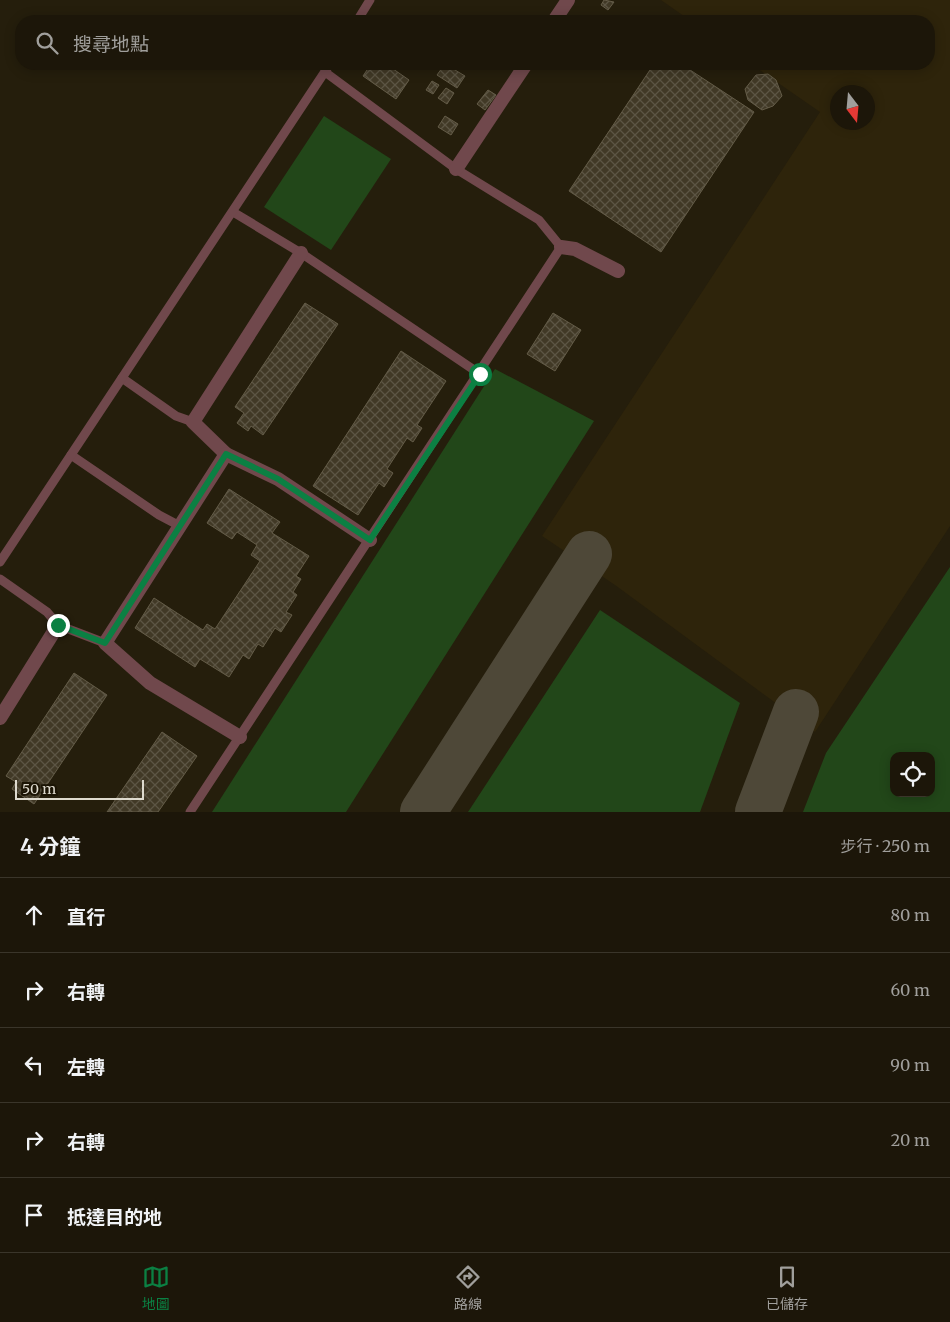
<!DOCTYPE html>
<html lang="zh-TW">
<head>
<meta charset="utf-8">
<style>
	:root { --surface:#1c1609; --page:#251f12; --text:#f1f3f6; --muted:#a09f9c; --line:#3a352a; --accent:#0b8043 }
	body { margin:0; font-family:Merriweather,"Noto Sans TC",serif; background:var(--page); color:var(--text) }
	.controls { position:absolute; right:15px; bottom:15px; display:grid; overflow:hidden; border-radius:10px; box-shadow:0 2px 12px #0003 }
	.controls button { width:45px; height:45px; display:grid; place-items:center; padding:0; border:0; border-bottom:1px solid var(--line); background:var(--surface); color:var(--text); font:25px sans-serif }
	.compass { position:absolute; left:830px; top:85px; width:45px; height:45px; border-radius:50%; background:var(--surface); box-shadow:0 2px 12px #0003; rotate:164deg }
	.scale { position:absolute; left:15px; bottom:12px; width:129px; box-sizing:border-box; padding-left:5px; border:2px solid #dedace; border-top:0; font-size:14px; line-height:18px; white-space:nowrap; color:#dedace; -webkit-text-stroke:4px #1b1404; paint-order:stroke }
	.stop { position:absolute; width:15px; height:15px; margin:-11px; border:4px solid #0b8043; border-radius:50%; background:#fff }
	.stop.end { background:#0b8043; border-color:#fff; box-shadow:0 1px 5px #0008 }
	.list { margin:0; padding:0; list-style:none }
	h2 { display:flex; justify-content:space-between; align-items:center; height:65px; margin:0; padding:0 20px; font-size:21px }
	h2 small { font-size:16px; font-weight:400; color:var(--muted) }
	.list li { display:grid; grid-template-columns:32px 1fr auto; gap:15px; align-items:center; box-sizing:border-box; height:75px; padding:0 20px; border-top:1px solid var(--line) }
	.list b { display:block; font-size:19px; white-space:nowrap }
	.list em { font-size:16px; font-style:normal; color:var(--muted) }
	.icon { flex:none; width:28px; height:28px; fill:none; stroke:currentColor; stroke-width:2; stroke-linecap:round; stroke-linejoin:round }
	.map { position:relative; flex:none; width:950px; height:812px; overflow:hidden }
	.search { position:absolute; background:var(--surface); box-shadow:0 2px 12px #0003; left:15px; right:15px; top:15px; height:55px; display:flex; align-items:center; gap:12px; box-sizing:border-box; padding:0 18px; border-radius:20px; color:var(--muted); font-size:19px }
	.sheet { height:440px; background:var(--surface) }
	nav { display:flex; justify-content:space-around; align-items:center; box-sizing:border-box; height:70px; border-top:1px solid var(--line); background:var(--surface); font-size:14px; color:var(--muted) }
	nav a { display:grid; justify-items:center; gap:2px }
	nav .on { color:var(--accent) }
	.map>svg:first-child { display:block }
	.built { fill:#2e240b; fill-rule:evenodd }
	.green { fill:#224719; fill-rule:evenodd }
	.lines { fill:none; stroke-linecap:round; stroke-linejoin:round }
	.taxiway { stroke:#4e4838; stroke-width:46 }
	.building { fill:url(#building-cross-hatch); stroke:#645c48 }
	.service { stroke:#70484c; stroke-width:9 }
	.minor { stroke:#70484c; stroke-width:14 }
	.route { stroke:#0b8043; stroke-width:6 }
</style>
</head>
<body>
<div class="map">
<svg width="950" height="812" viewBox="0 0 950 812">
	<defs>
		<pattern id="building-cross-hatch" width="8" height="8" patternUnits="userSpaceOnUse" patternTransform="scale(1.25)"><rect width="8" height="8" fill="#413926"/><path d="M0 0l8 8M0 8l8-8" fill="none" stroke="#5c5544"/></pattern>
	</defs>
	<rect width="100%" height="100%" fill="#251e0c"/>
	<path class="built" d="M661 0H950V526L815 732 615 585 542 536 820 112 751 64H929V21H691ZM838 92H868V122H838Z"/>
	<g class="green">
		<path d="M324 116 391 159 331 250 264 207Z"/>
		<path d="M495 369 594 421 346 812H212Z"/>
		<path d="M950 567V812H803L826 753ZM894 756H931V793H894Z"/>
		<path d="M600 610 740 703 700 812H468Z"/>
	</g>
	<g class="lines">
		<g class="taxiway">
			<path d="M423 812 589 554"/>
			<path d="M758 812 796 712"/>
		</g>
	</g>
	<g class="building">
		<path d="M604 0 614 2 608 10 601 5Z"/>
		<path d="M371 64H386L409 80 396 99 363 76Z"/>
		<path d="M445 64 465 76 457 88 437 75Z"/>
		<path d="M654 64H681L754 112 661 252 569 191Z"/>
		<path d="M768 74 776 80 782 96 773 106 762 110 748 100 745 89 756 75Z"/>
		<path d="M432 81 439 85 433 94 426 90Z"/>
		<path d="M446 88 454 93 447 104 438 98Z"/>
		<path d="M488 90 496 95 485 110 477 104Z"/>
		<path d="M445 116 458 124 451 135 438 127Z"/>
		<path d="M305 303 338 324 263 435 251 426 248 431 237 423 244 413 235 407Z"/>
		<path d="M553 313 581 330 555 371 527 354Z"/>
		<path d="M401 351 446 381 417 425 422 428 413 442 407 438 387 469 393 473 384 487 379 483 358 515 313 486Z"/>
		<path d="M229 489 280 522 272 533 309 556 296 576 301 579 293 592 297 595 286 612 292 615 281 632 275 628 263 647 258 644 249 659 243 655 229 677 200 659 195 667 135 628 154 598 203 630 207 624 215 629 260 561 251 555 257 545 237 532 232 539 207 523Z"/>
		<path d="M74 673 107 695 34 804 12 789 16 782 6 776Z"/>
		<path d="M162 732 197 756 158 812H107Z"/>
	</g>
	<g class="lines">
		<g class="service">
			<path d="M357 21 370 0"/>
			<path d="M233 212 301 253 480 374"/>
			<path d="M122 378 176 416 193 422"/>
			<path d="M71 455 159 515 178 525"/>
			<path d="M0 562 330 64"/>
			<path d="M0 579 47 612 58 625 105 643"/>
			<path d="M190 812 561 247 539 220 456 169 325 72"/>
		</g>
		<g class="minor">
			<path d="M554 21 568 0"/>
			<path d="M456 169 526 64"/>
			<path d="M561 247 575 249 618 271"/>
			<path d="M301 253 193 422 226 454 278 479 370 540"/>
			<path d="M226 454 105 643 150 683 240 737"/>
			<path d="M0 718 58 625"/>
		</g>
	</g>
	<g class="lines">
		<path class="route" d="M58 625 105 643 226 454 278 479 370 540 480 374"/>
	</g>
</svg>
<div class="controls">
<button><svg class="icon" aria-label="locate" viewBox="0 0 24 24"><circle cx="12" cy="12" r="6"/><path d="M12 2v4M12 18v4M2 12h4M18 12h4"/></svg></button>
</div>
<svg class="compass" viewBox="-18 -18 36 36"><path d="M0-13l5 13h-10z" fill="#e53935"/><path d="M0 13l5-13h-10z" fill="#a09f9c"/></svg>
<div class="scale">50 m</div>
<div class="stop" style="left:480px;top:374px"></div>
<div class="stop end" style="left:58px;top:625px"></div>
<div class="search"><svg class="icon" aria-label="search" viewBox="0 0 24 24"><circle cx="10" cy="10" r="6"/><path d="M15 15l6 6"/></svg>搜尋地點</div>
</div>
<section class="sheet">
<h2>4 分鐘<small>步行 · 250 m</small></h2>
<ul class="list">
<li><svg class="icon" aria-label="ahead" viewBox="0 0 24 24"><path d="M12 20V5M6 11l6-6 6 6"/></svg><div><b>直行</b></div><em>80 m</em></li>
<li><svg class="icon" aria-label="right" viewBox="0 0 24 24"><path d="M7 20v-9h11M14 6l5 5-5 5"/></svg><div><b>右轉</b></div><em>60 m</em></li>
<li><svg class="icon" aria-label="left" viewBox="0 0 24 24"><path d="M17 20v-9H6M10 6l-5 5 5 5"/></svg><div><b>左轉</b></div><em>90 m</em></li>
<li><svg class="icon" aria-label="right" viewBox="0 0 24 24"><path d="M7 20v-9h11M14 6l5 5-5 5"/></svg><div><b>右轉</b></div><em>20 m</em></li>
<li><svg class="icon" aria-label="arrive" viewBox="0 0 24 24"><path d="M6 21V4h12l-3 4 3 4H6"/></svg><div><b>抵達目的地</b></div></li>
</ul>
</section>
<nav>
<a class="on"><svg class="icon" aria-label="map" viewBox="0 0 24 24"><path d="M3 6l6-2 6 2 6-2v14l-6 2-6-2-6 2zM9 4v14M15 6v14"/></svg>地圖</a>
<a><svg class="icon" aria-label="directions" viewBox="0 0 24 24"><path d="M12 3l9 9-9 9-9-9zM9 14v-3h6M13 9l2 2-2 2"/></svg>路線</a>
<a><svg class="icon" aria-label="saved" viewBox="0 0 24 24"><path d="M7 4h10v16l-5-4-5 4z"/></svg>已儲存</a>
</nav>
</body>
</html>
